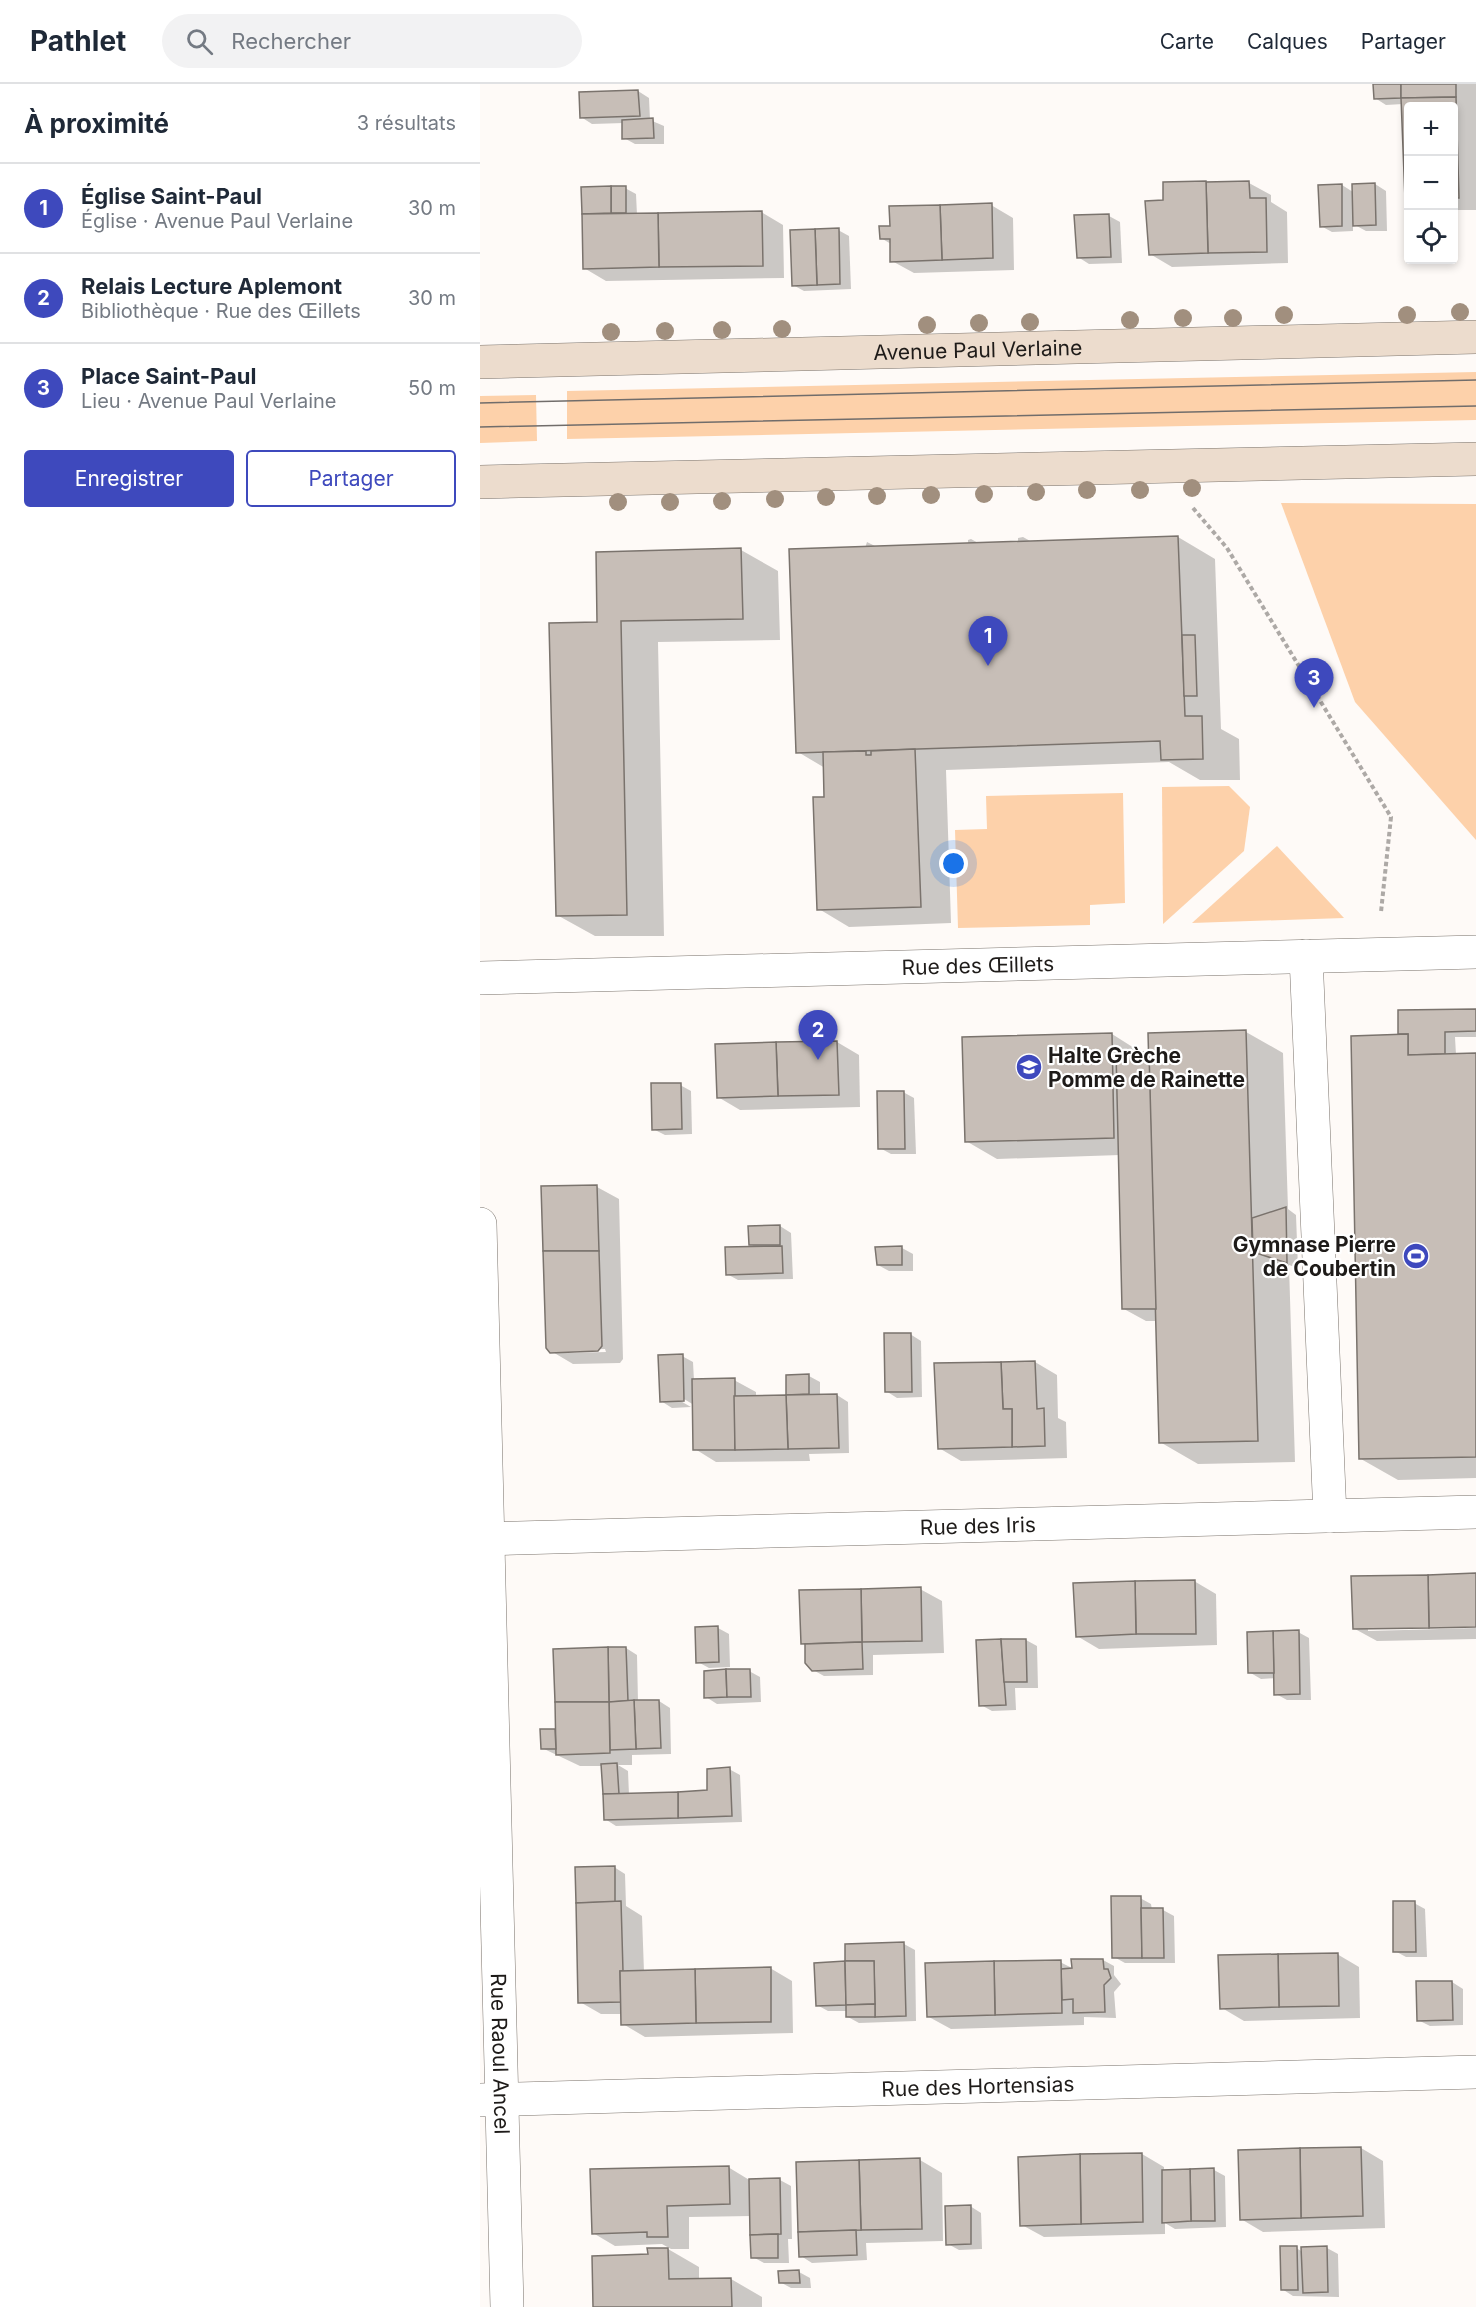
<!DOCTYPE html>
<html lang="fr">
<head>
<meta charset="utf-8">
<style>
	:root { --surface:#fff; --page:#f2f2f3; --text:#1f2937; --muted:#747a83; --line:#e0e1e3; --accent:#3e49bd }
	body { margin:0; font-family:Inter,sans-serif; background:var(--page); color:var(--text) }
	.controls { position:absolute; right:18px; top:18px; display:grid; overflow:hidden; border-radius:6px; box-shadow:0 3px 9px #0003 }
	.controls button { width:54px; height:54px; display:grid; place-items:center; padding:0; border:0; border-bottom:2px solid var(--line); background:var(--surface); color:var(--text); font:30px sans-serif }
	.you { position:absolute; left:474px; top:780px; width:21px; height:21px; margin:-15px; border:4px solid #fff; border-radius:50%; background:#1a73e8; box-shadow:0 0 0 9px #1a73e833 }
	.badge { display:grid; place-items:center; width:39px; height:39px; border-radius:50%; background:var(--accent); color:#fff; font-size:20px; font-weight:700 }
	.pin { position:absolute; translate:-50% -50px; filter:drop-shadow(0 2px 3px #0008) }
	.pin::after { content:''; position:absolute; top:32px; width:21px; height:18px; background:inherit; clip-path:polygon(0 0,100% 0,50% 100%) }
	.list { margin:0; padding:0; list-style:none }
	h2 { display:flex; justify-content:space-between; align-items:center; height:78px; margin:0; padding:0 24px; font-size:26px }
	h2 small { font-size:20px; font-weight:400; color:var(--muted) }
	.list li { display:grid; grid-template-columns:39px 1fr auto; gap:18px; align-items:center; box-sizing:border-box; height:90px; padding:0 24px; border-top:2px solid var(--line) }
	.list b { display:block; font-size:22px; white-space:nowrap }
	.list p { margin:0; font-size:20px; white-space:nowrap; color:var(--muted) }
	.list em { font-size:20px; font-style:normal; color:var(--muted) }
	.actions { display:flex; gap:12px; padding:18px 24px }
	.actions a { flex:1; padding:14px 0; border:2px solid var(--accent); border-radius:6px; text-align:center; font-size:21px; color:var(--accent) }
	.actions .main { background:var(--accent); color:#fff }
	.icon { flex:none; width:33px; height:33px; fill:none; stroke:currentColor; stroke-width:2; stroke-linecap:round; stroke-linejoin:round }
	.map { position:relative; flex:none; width:996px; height:2223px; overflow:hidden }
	header { display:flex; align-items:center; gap:36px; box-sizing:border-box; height:84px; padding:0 30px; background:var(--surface); border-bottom:2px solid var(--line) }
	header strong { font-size:28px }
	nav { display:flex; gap:33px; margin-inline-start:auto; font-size:21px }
	.search { width:420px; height:54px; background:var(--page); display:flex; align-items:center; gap:15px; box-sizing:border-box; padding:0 21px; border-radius:33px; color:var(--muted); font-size:22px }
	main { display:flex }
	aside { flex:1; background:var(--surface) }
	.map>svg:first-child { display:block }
	.green { fill:#fdd1aa }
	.shadow { fill:#0003; fill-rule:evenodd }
	.building { fill:#c7beb7; stroke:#7a736d; stroke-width:1.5 }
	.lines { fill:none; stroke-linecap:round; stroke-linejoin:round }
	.street-casing { stroke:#7b746d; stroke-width:34 }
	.secondary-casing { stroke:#7b746d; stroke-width:34 }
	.path { stroke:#ada9a6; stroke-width:4; stroke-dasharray:4.5 3; stroke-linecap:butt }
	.street { stroke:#fff; stroke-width:33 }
	.secondary { stroke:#ecdccd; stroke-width:33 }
	.tram { stroke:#716d6b; stroke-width:1.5 }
	.tree { fill:#a18f7e }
	.labels { text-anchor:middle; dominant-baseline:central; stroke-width:4.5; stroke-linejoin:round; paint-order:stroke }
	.street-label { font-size:21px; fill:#1e1b19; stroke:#fff }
	.poi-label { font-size:21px; font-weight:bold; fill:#1e1b19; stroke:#fff; text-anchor:start }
</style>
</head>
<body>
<header>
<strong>Pathlet</strong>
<div class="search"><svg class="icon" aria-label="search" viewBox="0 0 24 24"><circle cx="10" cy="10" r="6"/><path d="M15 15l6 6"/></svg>Rechercher</div>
<nav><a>Carte</a><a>Calques</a><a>Partager</a></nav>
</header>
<main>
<aside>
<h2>À proximité<small>3 résultats</small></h2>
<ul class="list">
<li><span class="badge">1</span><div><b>Église Saint-Paul</b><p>Église · Avenue Paul Verlaine</p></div><em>30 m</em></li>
<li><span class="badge">2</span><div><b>Relais Lecture Aplemont</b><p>Bibliothèque · Rue des Œillets</p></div><em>30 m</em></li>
<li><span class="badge">3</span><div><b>Place Saint-Paul</b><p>Lieu · Avenue Paul Verlaine</p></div><em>50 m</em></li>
</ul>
<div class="actions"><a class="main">Enregistrer</a><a>Partager</a></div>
</aside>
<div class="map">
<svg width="996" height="2223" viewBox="0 0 996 2223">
	<rect width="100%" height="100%" fill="#fefaf7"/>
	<g class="green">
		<path d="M996 288V336L87 355V307Z"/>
		<path d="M56 311 57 357 0 359V312Z"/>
		<path d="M801 419 996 420V756L875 618Z"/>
		<path d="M749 702 770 723 764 767 683 840 682 703Z"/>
		<path d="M643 709 645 819 610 821V841L478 844 475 746 507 745 506 712Z"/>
		<path d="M797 762 864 834 712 839Z"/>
	</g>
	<g class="shadow">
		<path d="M895 0H996V126H974V22H928V116L926 114 923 20 906 21 895 14Z"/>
		<path d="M158 7 169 14 170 36 184 42V60H155L144 54V39L112 40 101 33 100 9Z"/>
		<path d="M769 99 791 111V118L807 128 808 179 692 183 670 170 685 118Z"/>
		<path d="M895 100 906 107 907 147H886L873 140V147L852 148 841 142 862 101 873 108Z"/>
		<path d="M103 104H145L156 110 157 131 281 128 303 141 304 194 126 197 104 184Z"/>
		<path d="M511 121 533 134 534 186 434 189 412 177 411 160 401 154 411 143Z"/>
		<path d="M629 132 640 138 642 179 609 180 598 173Z"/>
		<path d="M358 146 369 152 371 205 324 207 313 201Z"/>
		<path d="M543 453 552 458 698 453 735 475 741 645 759 655 760 696H720L689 678 466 686 471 839 369 843 339 825 346 715 345 684 318 668 387 458 399 464 488 461V456L491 455 500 460 538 459V454Z"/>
		<path d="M261 466 298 487 300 556 178 558 184 852H115L77 831 119 540Z"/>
		<path d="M996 926V953H975L976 971H996V1394L918 1396 881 1375 924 952 920 949Z"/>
		<path d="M766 948 803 969 808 1125 816 1131 818 1184 809 1181 815 1378 718 1380 680 1358 677 1237H666L644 1225 640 1071 517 1075 486 1057 632 950 662 969Z"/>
		<path d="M357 958 379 971 380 1023 260 1026 238 1013Z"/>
		<path d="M200 1001 211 1007 212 1050 185 1051 173 1045Z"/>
		<path d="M423 1008 434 1014 436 1070H411L400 1064Z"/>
		<path d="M63 1103H117L139 1115 143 1275 140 1279 93 1280 71 1267ZM125 1265 126 1268 87 1269V1266Z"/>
		<path d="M300 1142 311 1149 313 1195 258 1196 247 1190 277 1164 270 1160Z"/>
		<path d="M422 1164 433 1170V1187H409L398 1181Z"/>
		<path d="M430 1250 441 1257 442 1313 417 1314 406 1307Z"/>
		<path d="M202 1272 213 1278 214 1297 254 1296 276 1308V1313H308L307 1292H329L340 1298V1311H357L368 1318 369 1369 329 1370 330 1377 236 1378 215 1365 214 1321 199 1312 197 1315 211 1323 192 1324 181 1317Z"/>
		<path d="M555 1278 577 1291 578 1334 586 1338 587 1374 481 1377 459 1364Z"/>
		<path d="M996 1490V1541L888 1544V1547L996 1544V1555L897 1557 875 1545Z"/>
		<path d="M714 1497 736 1510 737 1561 619 1565 597 1552Z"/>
		<path d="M440 1505 462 1517 464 1569 393 1571V1591L344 1592 333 1586 326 1562 322 1559Z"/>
		<path d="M238 1544 249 1550 250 1583 229 1584 218 1578Z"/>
		<path d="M818 1548 829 1554 831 1616H807L796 1610V1594L781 1595 769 1588Z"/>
		<path d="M546 1556 557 1562 558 1604H535L536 1626 512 1627 501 1621Z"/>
		<path d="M146 1564 157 1571 158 1618 179 1617 190 1624 191 1670 152 1671V1681H138L148 1687 149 1711 229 1708 249 1685 260 1691 262 1738 136 1742 125 1735 123 1682H100L62 1664Z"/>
		<path d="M269 1587 280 1593 281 1618 237 1620 226 1613Z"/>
		<path d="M134 1783 145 1790 146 1822 162 1832 164 1888 290 1884 312 1897 313 1949 165 1953 143 1940 142 1930H121L100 1918Z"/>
		<path d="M660 1814 671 1820 672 1826H683L694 1832 695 1879H645L634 1873Z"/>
		<path d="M934 1819 945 1825 947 1873H926L915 1867Z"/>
		<path d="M424 1860 435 1866 436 1937 379 1939 368 1933V1927H348L337 1921 367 1878Z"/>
		<path d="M857 1870 879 1883 880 1934 764 1937 742 1924Z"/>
		<path d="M623 1876 634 1882V1891L641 1900 634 1908 636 1934 604 1933V1941L471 1945 449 1933 580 1878 594 1885Z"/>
		<path d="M972 1898 983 1905V1941L950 1942 938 1936Z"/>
		<path d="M881 2064 903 2077 905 2144 783 2148 761 2135Z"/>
		<path d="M662 2070 684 2083V2087L734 2086 745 2092 746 2143 695 2145 685 2139V2150L564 2153 542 2141Z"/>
		<path d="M440 2076 462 2089 463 2157 386 2159 387 2176 332 2179 321 2172Z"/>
		<path d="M248 2083 271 2097 300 2096 311 2102 312 2155H308L309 2179H284L273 2173 272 2132 209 2133V2165H191L182 2160 135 2162 113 2149Z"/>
		<path d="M490 2122 501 2129 502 2165 479 2166 468 2160Z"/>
		<path d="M816 2164 823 2168 847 2164 858 2170 859 2213 813 2212 802 2205Z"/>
		<path d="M188 2165 219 2183V2196L251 2195 282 2213V2223H115L169 2171Z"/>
		<path d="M319 2188 330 2194 331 2204H311L300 2198Z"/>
	</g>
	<g class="building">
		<path d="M893 0H921V14L894 15Z"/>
		<path d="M921 0H976V13L921 14Z"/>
		<path d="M158 6 160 32 100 34 99 8Z"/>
		<path d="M976 13 979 114H974V22H928V115H925L921 14Z"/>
		<path d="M173 34 174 54 142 55V36Z"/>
		<path d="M769 97 770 114H786L787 168 728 169 726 98Z"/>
		<path d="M683 98 726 97 728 169 669 171 665 117 683 116Z"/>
		<path d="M895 99 896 141 873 142 872 100Z"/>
		<path d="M862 100V142L840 143 838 101Z"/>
		<rect x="131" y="102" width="15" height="27"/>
		<path d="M131 102V129L102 130 101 103Z"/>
		<path d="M512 119 513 174 462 176 460 121Z"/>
		<path d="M460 121 462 176 410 178V155H400L399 142H410L409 122Z"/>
		<path d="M282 127 283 182 179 183 178 129Z"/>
		<path d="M178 129 179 183 103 185 102 130Z"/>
		<path d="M629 130 631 173 597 174 594 131Z"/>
		<path d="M359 144 360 200 337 201 335 145Z"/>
		<path d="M335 145 337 201 312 202 310 146Z"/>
		<path d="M698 452 705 632H722L723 675 681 676 680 657 316 669 309 465Z"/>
		<path d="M261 464 263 535 141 537 147 831 76 832 69 539 117 538 116 468Z"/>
		<path d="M702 551H715L717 612H704Z"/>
		<path d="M435 665 441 823 337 826 333 713H344L343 668 386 667V671H391V667Z"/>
		<path d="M996 925V947L965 948V970L928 971V950H918V926Z"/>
		<path d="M766 946 778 1357 679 1359 668 949Z"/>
		<path d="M632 949 634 1054 485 1058 482 953Z"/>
		<path d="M928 950V971L996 969V1373L879 1375 871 952Z"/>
		<path d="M357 957 359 1011 298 1012 296 958Z"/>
		<path d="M296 958 298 1012 237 1014 235 960Z"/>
		<path d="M636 968H669L676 1225H642Z"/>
		<path d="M171 999H201L202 1045 172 1046Z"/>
		<path d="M397 1007H424L425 1065H398Z"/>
		<path d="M117 1101 119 1167H63L61 1102Z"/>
		<path d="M806 1123 807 1179 773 1168 772 1134Z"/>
		<path d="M300 1141V1161H269L268 1142Z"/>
		<path d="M302 1162 303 1189 246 1191 245 1163Z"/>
		<path d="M422 1162V1181H397L395 1163Z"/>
		<path d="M63 1167H119L122 1262 118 1267 70 1269 66 1264Z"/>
		<path d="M404 1249H431L432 1308H405Z"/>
		<path d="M203 1270 204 1317 180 1318 178 1271Z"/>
		<path d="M555 1277 557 1325 564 1324 565 1362 532 1363V1325H523L521 1278Z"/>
		<path d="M521 1278 523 1325H532V1363L458 1365 454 1279Z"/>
		<path d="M329 1290V1310L306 1311V1291Z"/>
		<path d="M255 1294V1366H213L212 1295Z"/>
		<path d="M357 1310 359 1364 308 1365 306 1311Z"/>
		<path d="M306 1311 308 1365 255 1366 254 1312Z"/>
		<path d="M996 1489V1543L949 1544 948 1491Z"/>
		<path d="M948 1491 949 1544 873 1545 871 1492Z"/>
		<path d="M715 1496 716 1550H656L655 1497Z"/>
		<path d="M655 1497 656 1550 596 1553 593 1499Z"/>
		<path d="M441 1503 442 1557 382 1558 381 1505Z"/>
		<path d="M381 1505 382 1558 321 1560 319 1506Z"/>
		<path d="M238 1542 239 1578 216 1579 215 1543Z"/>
		<path d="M819 1546 820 1610 794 1611 793 1547Z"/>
		<path d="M793 1547 794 1589H768L767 1548Z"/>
		<path d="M521 1555 526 1621 499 1622 496 1556Z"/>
		<path d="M521 1555H546L547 1598H524Z"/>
		<path d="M382 1558 383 1585 332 1587 325 1579V1560Z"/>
		<path d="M128 1563H146L148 1617 129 1618Z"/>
		<path d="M128 1563 129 1618H75L73 1565Z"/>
		<path d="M246 1585 247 1613 224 1614V1587Z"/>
		<path d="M246 1585H270L271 1613H247Z"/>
		<path d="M154 1616H179L181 1664 156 1665Z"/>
		<path d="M154 1616 156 1665 130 1666 129 1618Z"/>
		<path d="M75 1618H129L130 1669 76 1671Z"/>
		<path d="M60 1645H75L76 1665H61Z"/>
		<path d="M137 1679 139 1710H123L121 1680Z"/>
		<path d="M250 1683 252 1732 198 1734V1708L227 1706V1685Z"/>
		<path d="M198 1708V1734L124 1736 123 1710Z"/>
		<path d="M135 1782V1818L96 1819 95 1783Z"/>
		<path d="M631 1812H661L662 1874H632Z"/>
		<path d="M141 1817 143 1887H140L141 1918 98 1919 96 1819Z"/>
		<path d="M913 1817H935L936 1868H913Z"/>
		<path d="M661 1824H683L684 1874H662Z"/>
		<path d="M424 1858 426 1932 395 1933 394 1877H365V1860Z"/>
		<path d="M858 1869 859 1922 799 1923 798 1870Z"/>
		<path d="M798 1870 799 1923 740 1925 738 1871Z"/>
		<path d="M591 1875H623L624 1885H628L631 1894 624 1901 625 1928 593 1929V1915L582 1916 581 1885 592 1884Z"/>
		<path d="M581 1876 582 1929 515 1931 514 1877Z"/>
		<path d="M365 1877 366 1921 336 1922 334 1879Z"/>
		<path d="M365 1877H394L395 1920 366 1921Z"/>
		<path d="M514 1877 515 1931 447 1933 445 1879Z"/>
		<path d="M291 1883V1938L216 1939 215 1885Z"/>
		<path d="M215 1885 216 1939 141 1941 140 1887Z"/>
		<path d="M936 1897H972L973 1936 937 1937Z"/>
		<path d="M395 1920V1933H366V1921Z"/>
		<path d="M881 2063 883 2132 821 2134 820 2064Z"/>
		<path d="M820 2064 821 2134 760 2136 758 2066Z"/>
		<path d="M662 2069 663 2138 601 2140 600 2070Z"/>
		<path d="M600 2070 601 2140 540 2142 538 2073Z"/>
		<path d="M440 2074 442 2145 381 2146 379 2076Z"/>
		<path d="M379 2076 381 2146 318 2148 316 2078Z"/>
		<path d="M249 2082 250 2120 187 2122 188 2153H167V2148L112 2150 110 2085Z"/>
		<path d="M734 2084 735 2137H711L710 2085Z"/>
		<path d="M710 2085 711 2137 682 2139V2086Z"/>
		<path d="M300 2094 301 2150 270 2151 269 2095Z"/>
		<path d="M491 2121V2160L466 2161 465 2122Z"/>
		<path d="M376 2146 377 2171 319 2173 318 2148Z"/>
		<path d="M298 2150V2174H271L270 2151Z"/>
		<path d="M800 2162H817L818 2206H801Z"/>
		<path d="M847 2162 848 2208 823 2209 821 2163Z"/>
		<path d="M167 2164H188L189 2195 251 2194 252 2223H113L112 2172 168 2170Z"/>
		<path d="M319 2186 320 2199H299L298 2187Z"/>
	</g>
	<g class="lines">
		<defs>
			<g id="street">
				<path d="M826 872 850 1432"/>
				<path id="s1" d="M0 894 996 868"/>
				<path id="s2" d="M0 1140 27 2223"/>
				<path id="s3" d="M0 1455 996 1428"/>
				<path id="s4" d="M0 2016 996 1988"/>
			</g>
			<g id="secondary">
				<path id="s5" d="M0 278 996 253"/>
				<path d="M0 398 996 375"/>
			</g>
		</defs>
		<use href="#street" class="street-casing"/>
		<use href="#secondary" class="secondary-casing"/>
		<path class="path" d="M713 424 747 464 911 733 901 828"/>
		<use href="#street" class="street"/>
		<use href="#secondary" class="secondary"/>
		<g class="tram">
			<path d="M0 319 996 296"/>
			<path d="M0 343 996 322"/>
		</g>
	</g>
	<g class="tree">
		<circle cx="980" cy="228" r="9"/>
		<circle cx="804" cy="231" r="9"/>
		<circle cx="927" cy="231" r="9"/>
		<circle cx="703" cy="234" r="9"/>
		<circle cx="753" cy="234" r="9"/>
		<circle cx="650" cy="236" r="9"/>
		<circle cx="550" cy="238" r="9"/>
		<circle cx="499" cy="239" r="9"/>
		<circle cx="447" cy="241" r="9"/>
		<circle cx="302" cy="245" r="9"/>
		<circle cx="242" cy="246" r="9"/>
		<circle cx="185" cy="247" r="9"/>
		<circle cx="131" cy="248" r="9"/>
		<circle cx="712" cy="404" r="9"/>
		<circle cx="607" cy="406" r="9"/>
		<circle cx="660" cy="406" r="9"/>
		<circle cx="556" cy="408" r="9"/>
		<circle cx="504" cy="410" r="9"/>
		<circle cx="451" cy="411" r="9"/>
		<circle cx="397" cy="412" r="9"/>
		<circle cx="346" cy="413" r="9"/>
		<circle cx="295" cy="415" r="9"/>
		<circle cx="242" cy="417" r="9"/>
		<circle cx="138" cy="418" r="9"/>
		<circle cx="190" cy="418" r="9"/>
	</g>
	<defs>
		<symbol id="school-disc" viewBox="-11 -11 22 22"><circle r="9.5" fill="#3e49bd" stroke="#fff"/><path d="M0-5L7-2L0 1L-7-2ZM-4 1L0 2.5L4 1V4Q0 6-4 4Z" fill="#fff"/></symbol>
		<symbol id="stadium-disc" viewBox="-11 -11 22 22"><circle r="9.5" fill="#3e49bd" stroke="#fff"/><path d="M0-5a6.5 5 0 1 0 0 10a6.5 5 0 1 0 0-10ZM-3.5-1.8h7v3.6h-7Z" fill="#fff"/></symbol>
	</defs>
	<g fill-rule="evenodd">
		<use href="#school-disc" x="534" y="968" width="30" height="30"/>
		<use href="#stadium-disc" x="921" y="1157" width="30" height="30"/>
	</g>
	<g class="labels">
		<g class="street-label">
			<text stroke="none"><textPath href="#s5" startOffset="498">Avenue Paul Verlaine</textPath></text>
			<text stroke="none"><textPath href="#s1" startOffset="498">Rue des Œillets</textPath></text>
			<text stroke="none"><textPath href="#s3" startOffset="498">Rue des Iris</textPath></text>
			<text stroke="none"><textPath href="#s2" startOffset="830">Rue Raoul Ancel</textPath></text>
			<text stroke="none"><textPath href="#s4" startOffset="498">Rue des Hortensias</textPath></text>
		</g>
		<g class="poi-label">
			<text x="568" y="971">Halte Grèche<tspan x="568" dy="24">Pomme de Rainette</tspan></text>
			<text x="916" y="1160" text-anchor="end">Gymnase Pierre<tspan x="916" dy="24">de Coubertin</tspan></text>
		</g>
	</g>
</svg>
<div class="controls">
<button>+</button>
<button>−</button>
<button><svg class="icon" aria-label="locate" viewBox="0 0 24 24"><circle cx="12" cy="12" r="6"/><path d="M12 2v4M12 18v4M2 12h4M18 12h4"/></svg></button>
</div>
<div class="you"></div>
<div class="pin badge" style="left:508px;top:582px">1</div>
<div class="pin badge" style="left:338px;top:976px">2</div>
<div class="pin badge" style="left:834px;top:624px">3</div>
</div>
</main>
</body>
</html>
